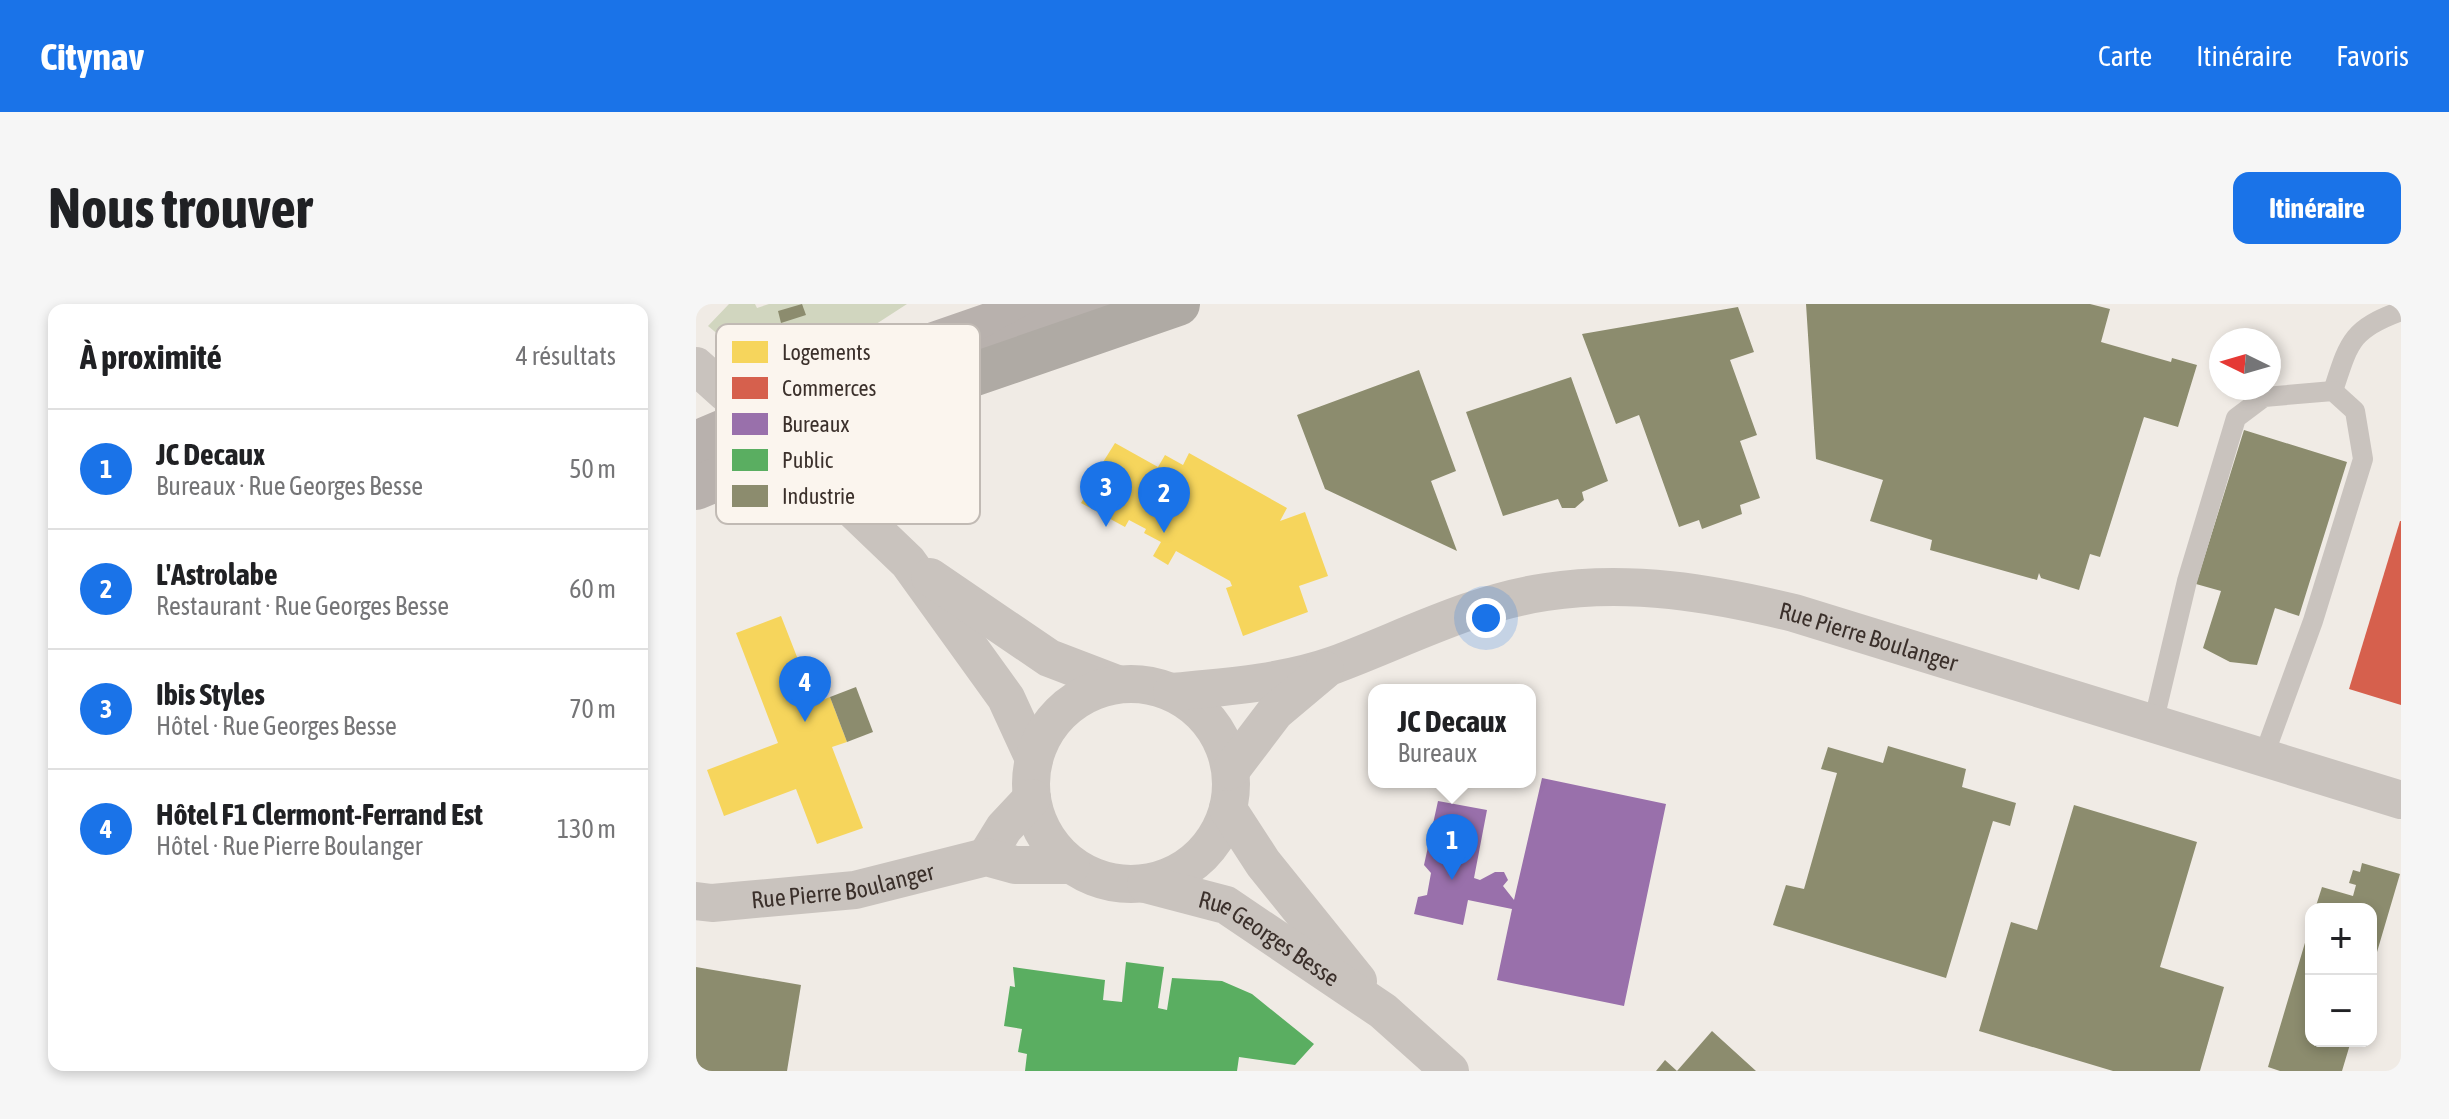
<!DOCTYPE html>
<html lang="fr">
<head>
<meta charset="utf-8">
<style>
	:root { --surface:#fff; --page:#f6f6f6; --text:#202124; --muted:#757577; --line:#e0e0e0; --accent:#1a73e8 }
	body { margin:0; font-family:"Asap Condensed",sans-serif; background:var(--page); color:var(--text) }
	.controls { position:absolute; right:24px; bottom:24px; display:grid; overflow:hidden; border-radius:16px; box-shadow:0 4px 12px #0003 }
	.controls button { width:72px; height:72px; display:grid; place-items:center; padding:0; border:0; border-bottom:2px solid var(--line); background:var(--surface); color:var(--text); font:40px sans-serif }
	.compass { position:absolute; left:1513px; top:24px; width:72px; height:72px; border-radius:50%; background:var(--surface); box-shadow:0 4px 12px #0003; rotate:275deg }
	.you { position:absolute; left:790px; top:314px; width:28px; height:28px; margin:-20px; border:6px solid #fff; border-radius:50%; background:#1a73e8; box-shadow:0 0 0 12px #1a73e833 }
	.badge { display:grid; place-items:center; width:52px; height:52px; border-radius:50%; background:var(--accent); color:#fff; font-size:26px; font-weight:700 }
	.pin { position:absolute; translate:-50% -66px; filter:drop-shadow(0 2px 4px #0008) }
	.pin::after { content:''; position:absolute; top:42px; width:28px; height:24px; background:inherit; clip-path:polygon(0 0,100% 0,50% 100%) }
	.popup { position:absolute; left:672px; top:380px; width:168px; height:104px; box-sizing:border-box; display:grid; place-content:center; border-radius:16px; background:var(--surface); filter:drop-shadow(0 2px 6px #0005); font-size:26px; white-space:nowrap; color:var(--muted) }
	.popup b { font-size:30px; color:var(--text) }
	.popup::after { content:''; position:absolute; left:50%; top:100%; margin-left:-16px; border:16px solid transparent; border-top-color:var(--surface) }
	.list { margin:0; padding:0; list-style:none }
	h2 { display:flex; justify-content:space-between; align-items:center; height:104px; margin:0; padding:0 32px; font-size:34px }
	h2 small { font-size:26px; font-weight:400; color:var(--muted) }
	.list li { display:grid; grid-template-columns:52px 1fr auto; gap:24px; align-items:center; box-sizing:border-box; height:120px; padding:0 32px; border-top:2px solid var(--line) }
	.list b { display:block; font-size:30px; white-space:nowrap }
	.list p { margin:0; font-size:26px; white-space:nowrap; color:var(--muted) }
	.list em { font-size:26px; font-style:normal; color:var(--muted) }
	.map { position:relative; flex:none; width:1705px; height:767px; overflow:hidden; border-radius:16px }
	header { display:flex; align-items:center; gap:48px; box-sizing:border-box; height:112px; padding:0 40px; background:var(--accent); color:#fff }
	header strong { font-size:38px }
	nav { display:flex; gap:44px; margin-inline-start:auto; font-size:28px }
	.intro { display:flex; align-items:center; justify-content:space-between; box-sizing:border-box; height:192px; padding:0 48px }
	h1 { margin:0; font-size:56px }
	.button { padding:20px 36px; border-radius:16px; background:var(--accent); color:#fff; font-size:28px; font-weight:700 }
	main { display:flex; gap:48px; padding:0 48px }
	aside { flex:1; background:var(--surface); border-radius:16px; box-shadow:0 4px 12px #0003 }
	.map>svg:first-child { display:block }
	.green { fill:#d1d6bf }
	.homes { fill:#f6d55c }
	.shops { fill:#d6604d }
	.offices { fill:#9970ab }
	.public { fill:#5aae61 }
	.industry { fill:#8c8c6e }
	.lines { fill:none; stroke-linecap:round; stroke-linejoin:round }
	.lane { stroke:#c9c3be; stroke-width:20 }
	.street { stroke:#c9c3be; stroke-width:38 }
	.primary { stroke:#b8b1ad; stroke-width:44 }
	.highway { stroke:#afaaa4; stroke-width:44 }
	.labels { text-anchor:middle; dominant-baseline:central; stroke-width:8; stroke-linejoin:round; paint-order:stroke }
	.street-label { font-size:24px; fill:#3b302b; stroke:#fbf5ee }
	.key { fill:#fbf5ee; stroke:#c1bab4; stroke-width:2 }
	.key-label { font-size:22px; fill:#3b302b }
</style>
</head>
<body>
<header>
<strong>Citynav</strong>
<nav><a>Carte</a><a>Itinéraire</a><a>Favoris</a></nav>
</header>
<div class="intro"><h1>Nous trouver</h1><a class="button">Itinéraire</a></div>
<main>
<aside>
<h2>À proximité<small>4 résultats</small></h2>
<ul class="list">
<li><span class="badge">1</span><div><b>JC Decaux</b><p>Bureaux · Rue Georges Besse</p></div><em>50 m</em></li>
<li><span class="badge">2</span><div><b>L'Astrolabe</b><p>Restaurant · Rue Georges Besse</p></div><em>60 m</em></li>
<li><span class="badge">3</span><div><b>Ibis Styles</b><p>Hôtel · Rue Georges Besse</p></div><em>70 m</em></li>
<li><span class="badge">4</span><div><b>Hôtel F1 Clermont-Ferrand Est</b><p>Hôtel · Rue Pierre Boulanger</p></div><em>130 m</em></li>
</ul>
</aside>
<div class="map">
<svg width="1705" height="767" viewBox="0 0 1705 767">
	<rect width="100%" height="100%" fill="#f0ebe5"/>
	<path class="green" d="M33 0H59L61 4 73 0H211L174 24 59 61 12 22Z"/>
	<g class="homes">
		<path d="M419 139 462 163 469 151 487 161 493 149 591 204 584 217 609 208 632 272 603 282 612 308 547 332 530 284 536 282 534 277 480 247 472 261 457 252 465 238 448 229 450 225 433 216 429 223 385 199 390 191 387 190Z"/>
		<path d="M85 312 119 399 134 393 151 438 136 443 167 524 121 540 100 485 28 512 11 466 82 439 40 329Z"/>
	</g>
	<path class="shops" d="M1704 217H1705V401L1653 385Z"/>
	<path class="offices" d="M846 474 970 500 928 702 801 676 816 605 772 596 767 621 718 610 722 593 731 591 735 569 728 561 742 497 791 506 778 574 784 576 799 568H808L812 576 807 582 818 596Z"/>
	<path class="public" d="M430 658 468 663 462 704 471 706 476 674 526 677 556 690 618 740 599 761 543 753 541 767H329L331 750 322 748 326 725 308 722 314 682 319 683 317 663 409 676 407 696 426 698Z"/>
	<g class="industry">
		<path d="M106 0 110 11 85 19 82 7Z"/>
		<path d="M1110 0H1394L1414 5 1405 38 1475 58 1476 54 1501 61 1482 123 1448 113 1404 253 1394 250 1383 286 1345 274 1343 269 1341 276 1234 246 1236 236 1174 217 1187 176 1120 155Z"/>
		<path d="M1042 3 1058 48 1034 56 1061 131 1044 137 1064 194 1044 201 1046 210 1006 225 1003 216 983 223 943 111 920 120 886 30Z"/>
		<path d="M723 66 760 167 735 177 761 247 629 185 601 111Z"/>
		<path d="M875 73 912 177 886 188 888 196 879 204H866L862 195 807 212 770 108Z"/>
		<path d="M1548 126 1651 158 1603 312 1579 304 1561 361 1534 358 1507 344 1525 287 1500 280Z"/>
		<path d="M160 383 177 428 151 438 134 393Z"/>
		<path d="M1192 442 1270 465 1266 483 1320 499 1314 522 1297 517 1250 674 1077 621 1090 581 1108 585 1141 469 1125 465 1132 443 1187 459Z"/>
		<path d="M1378 501 1501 538 1464 663 1528 683 1504 767H1417L1283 727 1315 618 1341 626Z"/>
		<path d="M1666 559 1704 570 1676 665 1675 605H1619L1626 583 1657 592 1660 581 1653 579 1657 566 1664 568Z"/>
		<path d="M1614 622 1615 737H1655L1646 767H1584L1572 763Z"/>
		<path d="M0 663 105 681 91 767H0Z"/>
		<path d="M1016 727 1060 767H960L969 756 981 767Z"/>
	</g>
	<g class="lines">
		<g class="lane">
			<path d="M1637 87C1653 38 1655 25 1705 7"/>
			<path d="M1457 420 1491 277 1540 114 1568 93 1637 87 1659 107 1667 155 1617 317 1567 454"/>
		</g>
		<g class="street">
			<path d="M0 62 30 89"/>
			<path d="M119 169 212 258 310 394 338 455"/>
			<path d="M234 273 353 354 421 380"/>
			<circle cx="435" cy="480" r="100"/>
			<path id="s1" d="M476 388C529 383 587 379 638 361 708 335 775 299 850 288 934 275 1016 289 1098 309L1705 496"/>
			<path d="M535 466 579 408 629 366"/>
			<path d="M532 505 567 559 662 677"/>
			<path d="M290 553 308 524 336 494"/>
			<path id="s2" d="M450 580 530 601 687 707 754 767"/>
			<path id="s3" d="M0 597 16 599 159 586 290 553 319 561H375"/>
		</g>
		<g class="primary">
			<path d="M0 139 215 48 322 11 343 0"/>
			<path d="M0 184 253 79 397 0"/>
		</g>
		<path class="highway" d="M253 79 482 0"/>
	</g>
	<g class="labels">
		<g class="street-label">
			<text stroke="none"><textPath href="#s1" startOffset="718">Rue Pierre Boulanger</textPath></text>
			<text stroke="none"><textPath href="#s3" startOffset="148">Rue Pierre Boulanger</textPath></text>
			<text stroke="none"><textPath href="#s2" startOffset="136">Rue Georges Besse</textPath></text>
		</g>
	</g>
	<rect x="20" y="20" width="264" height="200" rx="12" class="key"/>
	<rect x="36" y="37" width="36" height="22" fill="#f6d55c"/>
	<rect x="36" y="73" width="36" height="22" fill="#d6604d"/>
	<rect x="36" y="109" width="36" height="22" fill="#9970ab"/>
	<rect x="36" y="145" width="36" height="22" fill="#5aae61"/>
	<rect x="36" y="181" width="36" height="22" fill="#8c8c6e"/>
	<g class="key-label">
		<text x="86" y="56">Logements</text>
		<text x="86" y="92">Commerces</text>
		<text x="86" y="128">Bureaux</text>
		<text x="86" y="164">Public</text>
		<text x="86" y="200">Industrie</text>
	</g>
</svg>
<div class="controls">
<button>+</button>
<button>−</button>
</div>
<svg class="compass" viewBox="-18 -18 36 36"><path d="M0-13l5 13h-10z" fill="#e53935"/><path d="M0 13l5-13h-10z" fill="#757577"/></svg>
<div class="you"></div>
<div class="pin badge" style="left:756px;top:576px">1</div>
<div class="popup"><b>JC Decaux</b>Bureaux</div>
<div class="pin badge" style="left:468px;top:229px">2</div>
<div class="pin badge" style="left:410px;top:223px">3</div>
<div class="pin badge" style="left:109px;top:418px">4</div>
</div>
</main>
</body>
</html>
